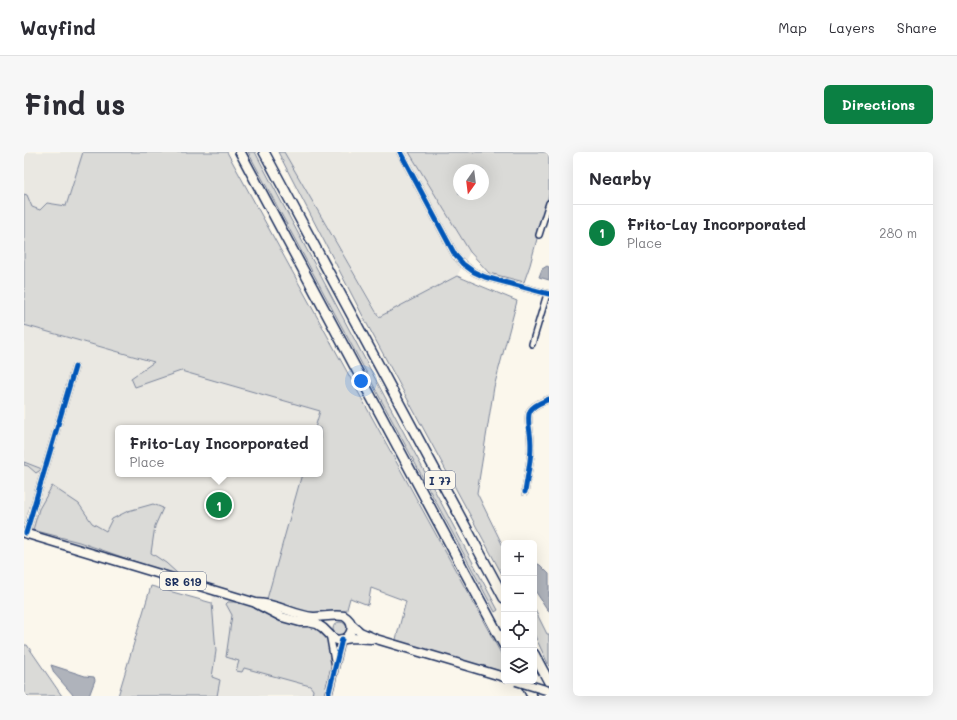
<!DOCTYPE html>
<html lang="en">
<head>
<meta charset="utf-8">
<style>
	:root { --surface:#fff; --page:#f7f7f7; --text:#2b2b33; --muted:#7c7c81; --line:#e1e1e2; --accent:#0b8043 }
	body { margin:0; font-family:Mali,sans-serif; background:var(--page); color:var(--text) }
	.controls { position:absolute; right:12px; bottom:12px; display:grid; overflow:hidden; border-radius:6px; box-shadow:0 4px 16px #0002 }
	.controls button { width:36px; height:36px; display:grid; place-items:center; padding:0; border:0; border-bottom:1px solid var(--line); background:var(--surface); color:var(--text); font:20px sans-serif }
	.compass { position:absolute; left:429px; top:12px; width:36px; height:36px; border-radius:50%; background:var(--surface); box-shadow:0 4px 16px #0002; rotate:194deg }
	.you { position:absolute; left:337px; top:229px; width:14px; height:14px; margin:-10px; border:3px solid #fff; border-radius:50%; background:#1a73e8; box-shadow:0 0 0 6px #1a73e833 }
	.badge { display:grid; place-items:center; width:26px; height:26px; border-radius:50%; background:var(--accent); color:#fff; font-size:13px; font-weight:700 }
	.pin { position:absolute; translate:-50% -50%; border:2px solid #fff; box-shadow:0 1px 4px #0006 }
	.popup { position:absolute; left:91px; top:273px; width:208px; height:52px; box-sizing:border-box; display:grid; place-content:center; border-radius:6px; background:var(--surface); filter:drop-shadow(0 1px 3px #0005); font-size:13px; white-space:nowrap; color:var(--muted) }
	.popup b { font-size:15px; color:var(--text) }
	.popup::after { content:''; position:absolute; left:50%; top:100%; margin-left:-8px; border:8px solid transparent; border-top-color:var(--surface) }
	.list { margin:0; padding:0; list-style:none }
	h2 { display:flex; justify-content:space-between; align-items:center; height:52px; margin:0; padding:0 16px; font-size:17px }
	h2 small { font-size:13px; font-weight:400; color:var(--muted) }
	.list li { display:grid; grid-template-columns:26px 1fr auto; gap:12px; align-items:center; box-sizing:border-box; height:56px; padding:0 16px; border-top:1px solid var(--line) }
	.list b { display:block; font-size:15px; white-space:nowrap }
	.list p { margin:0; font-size:13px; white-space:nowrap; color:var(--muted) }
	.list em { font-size:13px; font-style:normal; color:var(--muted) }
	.icon { flex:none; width:22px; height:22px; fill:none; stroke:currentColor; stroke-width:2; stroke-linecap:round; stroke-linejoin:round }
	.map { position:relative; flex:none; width:525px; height:544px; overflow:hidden; border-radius:6px }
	header { display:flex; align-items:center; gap:24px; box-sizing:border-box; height:56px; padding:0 20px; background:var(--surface); border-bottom:1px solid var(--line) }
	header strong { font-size:19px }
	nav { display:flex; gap:22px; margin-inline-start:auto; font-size:14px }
	.intro { display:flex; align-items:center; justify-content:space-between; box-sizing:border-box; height:96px; padding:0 24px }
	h1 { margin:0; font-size:28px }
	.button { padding:10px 18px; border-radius:6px; background:var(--accent); color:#fff; font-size:14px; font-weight:700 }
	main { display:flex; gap:24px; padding:0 24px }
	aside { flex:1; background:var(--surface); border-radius:6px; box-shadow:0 4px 16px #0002 }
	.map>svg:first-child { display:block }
	.built { fill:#eae8e2 }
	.green { fill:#dadad7; stroke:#7a849a; fill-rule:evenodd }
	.water { fill:#afb3bb; stroke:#747e96 }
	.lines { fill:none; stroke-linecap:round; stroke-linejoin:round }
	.minor-casing { stroke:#1b2f5e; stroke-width:8 }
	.tertiary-casing { stroke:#1b2f5e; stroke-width:9 }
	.primary-casing { stroke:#1b2f5e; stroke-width:11 }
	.motorway-casing { stroke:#1b2f5e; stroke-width:12 }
	.minor { stroke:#fbf7ec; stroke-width:5 }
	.tertiary { stroke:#fbf7ec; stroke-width:6 }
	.primary { stroke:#fbf7ec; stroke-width:8 }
	.motorway { stroke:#fbf7ec; stroke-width:9 }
	.primary-bridge-casing { stroke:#1b2f5e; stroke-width:11; stroke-linecap:butt }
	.primary-bridge { stroke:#fbf7ec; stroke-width:8 }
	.cycleway-casing { stroke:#fbf7ec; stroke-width:8 }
	.cycleway { stroke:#0057b8; stroke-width:5 }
	.labels { text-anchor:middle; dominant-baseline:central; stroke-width:4; stroke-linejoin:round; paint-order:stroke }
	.shield { fill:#fbf7ec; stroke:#5e6b89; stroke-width:1 }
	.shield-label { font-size:11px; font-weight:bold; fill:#1b2f5e }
</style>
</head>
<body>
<header>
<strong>Wayfind</strong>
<nav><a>Map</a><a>Layers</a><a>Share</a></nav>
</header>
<div class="intro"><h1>Find us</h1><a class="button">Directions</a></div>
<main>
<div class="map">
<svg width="525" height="544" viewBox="0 0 525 544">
	<rect width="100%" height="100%" fill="#fbf7ec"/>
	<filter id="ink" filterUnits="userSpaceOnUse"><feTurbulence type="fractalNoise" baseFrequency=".025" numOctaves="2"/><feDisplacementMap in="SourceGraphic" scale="8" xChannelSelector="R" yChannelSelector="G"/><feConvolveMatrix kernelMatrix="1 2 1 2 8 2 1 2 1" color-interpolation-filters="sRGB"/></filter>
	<g filter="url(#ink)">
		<g class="built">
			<path d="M0 0H59L42 54 23 51 17 58 7 55 3 43 0 42Z"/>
			<path d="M260 0H385L446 100 433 124 356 165Z"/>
			<path d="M0 173 296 259 291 276H94V322H278L243 447 232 451 0 381Z"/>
			<path d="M189 442 221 452 302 544H193L196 528 188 525 192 499 188 451Z"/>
		</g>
		<g class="green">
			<path d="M59 0H203L480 507V522L371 491 382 449 347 436 344 453 326 446 322 461 310 459 299 461 283 460 243 447 278 322H296V276H291L296 259 157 219 111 235 107 226 130 210 0 173V42L3 43 8 55 16 58 23 51 42 54Z"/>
			<path d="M224 0H231L474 458 471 460Z"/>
			<path d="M254 0H260L355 165 433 124 493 149 470 235 453 341 480 396V426L343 172Z"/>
			<path d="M385 0H525V42L506 113 500 130 465 121 446 100ZM435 18H459V42H435Z"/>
			<path d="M0 310 18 317 12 321 4 314 0 313Z"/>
			<path d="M28 334 55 352 68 371 82 379 88 367 104 359 129 352 139 356 131 374 127 401 142 411 153 421 147 422 55 390 9 378 15 357Z"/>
			<path d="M127 434 188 451 192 499 188 525 196 528 193 544H94Z"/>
			<path d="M204 450H212L221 452C238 458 291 470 301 481 313 495 306 528 302 544H288L289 538 286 534 220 516 218 520 212 519 215 509 202 505 208 463 202 452Z"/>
			<path d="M510 456 523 482H525V514L510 482Z"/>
			<circle cx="316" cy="477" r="7"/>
			<path d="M0 493H3L38 544H0Z"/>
		</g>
		<g class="water">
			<path d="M523 114 525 115V128L515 125 518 117Z"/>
			<path d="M510 410 516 413 525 422V460L510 437Z"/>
			<path d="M27 513 61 524 70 525 71 528 65 544H50L30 521Z"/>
		</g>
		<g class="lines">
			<defs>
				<g id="minor">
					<path d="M376 0 431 103 439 112 450 120 461 125 525 142"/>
					<path d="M515 83 525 51"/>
					<path d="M508 192 523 142"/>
					<path d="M501 340C504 320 509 301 506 281 505 274 503 265 506 259 510 252 519 250 525 247"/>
					<path d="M2 381 51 215"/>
				</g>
				<g id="tertiary">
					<path d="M306 484 311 512"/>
					<path d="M304 544 318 487"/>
				</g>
				<g id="primary">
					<path d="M0 381 232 451C252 451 269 463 289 465 299 465 310 462 320 464 330 470 330 480 321 487"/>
					<path d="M233 452 258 465 276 470H284L293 472 299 476 309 486 313 488 328 486 347 487"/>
					<path d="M328 473 336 480 352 487 480 525"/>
				</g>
				<g id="motorway">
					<path d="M216 0 480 493"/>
					<path d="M240 0 480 446"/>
					<path d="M510 502 525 530"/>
					<path d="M500 529 508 544"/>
				</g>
			</defs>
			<use href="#minor" class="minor-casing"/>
			<use href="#tertiary" class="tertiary-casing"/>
			<use href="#primary" class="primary-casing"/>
			<use href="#motorway" class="motorway-casing"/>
			<use href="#minor" class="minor"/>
			<use href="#tertiary" class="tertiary"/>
			<use href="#primary" class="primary"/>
			<use href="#motorway" class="motorway"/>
			<defs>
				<path id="primary-bridge" d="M492 529 525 539"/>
			</defs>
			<use href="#primary-bridge" class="primary-bridge-casing"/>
			<use href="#primary-bridge" class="primary-bridge"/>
			<defs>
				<g id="cycleway">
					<path d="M376 0 431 103 439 112 450 120 461 125 525 142"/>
					<path d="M501 340C504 320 509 301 506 281 505 274 503 265 506 259 510 252 519 250 525 247"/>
					<path d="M2 381 51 215"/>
					<path d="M304 544 318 487"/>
				</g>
			</defs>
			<use href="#cycleway" class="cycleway-casing"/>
			<use href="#cycleway" class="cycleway"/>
		</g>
	</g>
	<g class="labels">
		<g class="shield">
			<rect x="401" y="319" width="30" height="18" rx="3"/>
			<rect x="136" y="420" width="46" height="18" rx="3"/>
		</g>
		<g class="shield-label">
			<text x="416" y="328">I 77</text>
			<text x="159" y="429">SR 619</text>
		</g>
	</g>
</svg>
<div class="controls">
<button>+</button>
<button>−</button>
<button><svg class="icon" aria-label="locate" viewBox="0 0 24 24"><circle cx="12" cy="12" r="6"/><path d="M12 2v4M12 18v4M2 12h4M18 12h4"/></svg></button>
<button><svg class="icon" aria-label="layers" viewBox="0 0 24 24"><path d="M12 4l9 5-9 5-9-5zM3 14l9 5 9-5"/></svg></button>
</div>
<svg class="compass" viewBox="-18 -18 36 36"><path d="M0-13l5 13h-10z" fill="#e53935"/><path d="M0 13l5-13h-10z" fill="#7c7c81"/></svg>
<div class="you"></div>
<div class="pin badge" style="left:195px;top:353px">1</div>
<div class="popup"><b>Frito-Lay Incorporated</b>Place</div>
</div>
<aside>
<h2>Nearby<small></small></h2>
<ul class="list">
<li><span class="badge">1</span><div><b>Frito-Lay Incorporated</b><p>Place</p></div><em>280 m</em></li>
</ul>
</aside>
</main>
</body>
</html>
